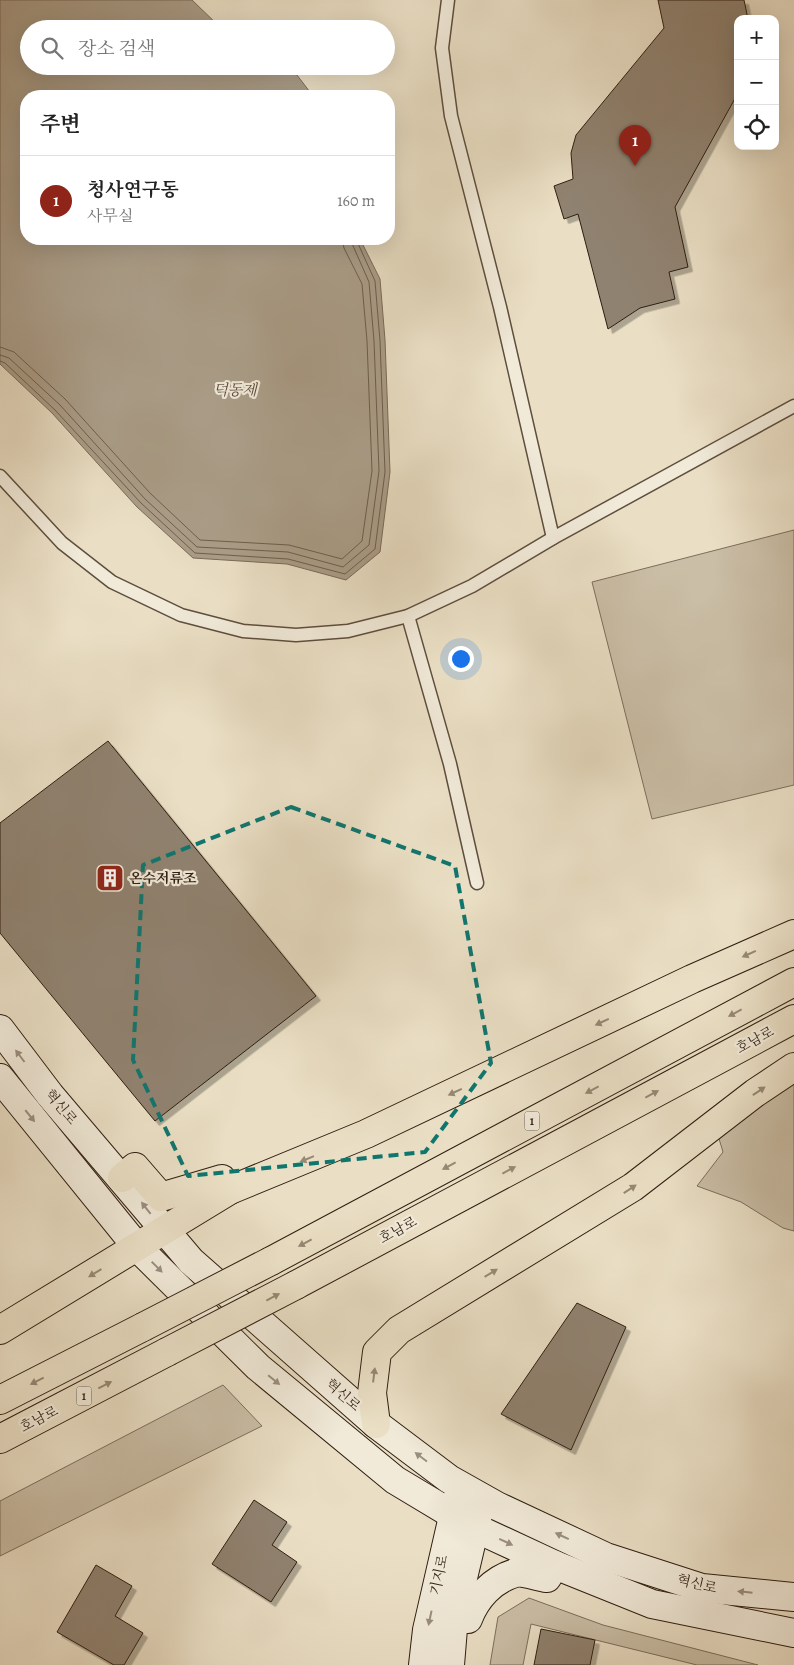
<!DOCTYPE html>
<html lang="ko">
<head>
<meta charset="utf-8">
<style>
	:root { --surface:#fff; --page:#f6f6f6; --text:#222; --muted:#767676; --line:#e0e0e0; --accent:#8f2418 }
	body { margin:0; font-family:Alegreya,"Noto Serif KR",serif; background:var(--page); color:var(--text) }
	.controls { position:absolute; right:15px; top:15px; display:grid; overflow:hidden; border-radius:10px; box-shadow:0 5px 20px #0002 }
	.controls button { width:45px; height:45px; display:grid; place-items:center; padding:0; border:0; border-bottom:1px solid var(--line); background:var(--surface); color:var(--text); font:25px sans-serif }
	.you { position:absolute; left:460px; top:658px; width:18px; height:18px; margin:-12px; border:4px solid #fff; border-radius:50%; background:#1a73e8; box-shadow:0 0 0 8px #1a73e833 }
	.badge { display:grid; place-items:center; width:32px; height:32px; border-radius:50%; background:var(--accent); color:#fff; font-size:16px; font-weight:700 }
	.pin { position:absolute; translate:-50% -41px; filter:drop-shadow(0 1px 2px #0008) }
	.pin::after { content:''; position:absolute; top:26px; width:18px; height:15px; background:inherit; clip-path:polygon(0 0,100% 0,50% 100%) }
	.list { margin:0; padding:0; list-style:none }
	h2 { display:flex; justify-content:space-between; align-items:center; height:65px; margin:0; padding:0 20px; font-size:21px }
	h2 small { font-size:16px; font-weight:400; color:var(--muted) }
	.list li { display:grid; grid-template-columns:32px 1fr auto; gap:15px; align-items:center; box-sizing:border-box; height:90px; padding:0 20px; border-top:1px solid var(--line) }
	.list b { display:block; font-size:19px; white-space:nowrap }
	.list p { margin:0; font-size:16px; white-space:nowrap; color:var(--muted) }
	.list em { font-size:16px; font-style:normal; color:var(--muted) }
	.icon { flex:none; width:28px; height:28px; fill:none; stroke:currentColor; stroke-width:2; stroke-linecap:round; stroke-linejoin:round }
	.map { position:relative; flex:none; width:794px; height:1665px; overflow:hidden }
	.search { position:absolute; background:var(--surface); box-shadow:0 5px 20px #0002; left:20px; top:20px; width:375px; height:55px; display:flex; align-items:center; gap:12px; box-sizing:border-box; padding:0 18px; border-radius:28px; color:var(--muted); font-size:19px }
	.panel { position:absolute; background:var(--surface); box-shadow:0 5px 20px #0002; left:20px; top:90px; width:375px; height:155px; border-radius:20px }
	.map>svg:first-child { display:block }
	.green { fill:#cabea6; stroke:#7c6e5c }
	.water { fill:#aa9d88; stroke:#796a58 }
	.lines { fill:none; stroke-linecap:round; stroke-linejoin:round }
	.shore { stroke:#6c5e4c; stroke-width:1 }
	.building { fill:#90826f; stroke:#2f1e11; filter:url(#shadow) }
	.lane-casing { stroke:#5e4e3e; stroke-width:15 }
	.secondary-casing { stroke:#2f1e11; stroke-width:30 }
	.highway-casing { stroke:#2f1e11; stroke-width:30 }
	.lane { stroke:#f1ead9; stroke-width:12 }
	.secondary { stroke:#f1ead9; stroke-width:28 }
	.highway { stroke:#eadfc5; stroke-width:28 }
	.highway-bridge-casing { stroke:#2f1e11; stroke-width:30; stroke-linecap:butt }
	.highway-bridge { stroke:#eadfc5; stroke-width:28 }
	.oneway { fill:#968874 }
	.oneway2 { fill:#9a8e7f }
	.marked { fill:none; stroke:#0f766e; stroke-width:4; stroke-dasharray:10 6; stroke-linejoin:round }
	.labels { text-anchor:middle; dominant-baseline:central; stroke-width:4.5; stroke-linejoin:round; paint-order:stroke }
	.shield { fill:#f1ead9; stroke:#695b4d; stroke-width:1 }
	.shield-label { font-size:12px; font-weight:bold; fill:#2f1e11 }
	.poi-label { font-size:14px; font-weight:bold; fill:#2f1e11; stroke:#f1ead9; text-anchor:start }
	.street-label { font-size:14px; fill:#2f1e11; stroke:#f1ead9 }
	.water-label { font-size:15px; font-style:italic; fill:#5a4a3b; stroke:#f1ead9 }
</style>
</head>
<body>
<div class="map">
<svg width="794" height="1665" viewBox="0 0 794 1665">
	<defs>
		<filter id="shadow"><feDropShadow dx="4.5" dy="4.5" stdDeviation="0" flood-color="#0004"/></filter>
	</defs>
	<rect width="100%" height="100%" fill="#eadfc5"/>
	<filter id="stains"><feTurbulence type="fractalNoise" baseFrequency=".004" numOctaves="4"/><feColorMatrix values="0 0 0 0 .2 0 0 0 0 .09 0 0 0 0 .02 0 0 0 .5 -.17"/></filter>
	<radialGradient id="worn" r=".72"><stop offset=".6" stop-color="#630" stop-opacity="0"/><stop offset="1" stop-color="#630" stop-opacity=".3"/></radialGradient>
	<g class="green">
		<path d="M794 530V785L652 819 592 582Z"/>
		<path d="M794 1077V1231L783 1228 741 1202 697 1186 723 1152 717 1132Z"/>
		<path d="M223 1385 262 1426 0 1556V1501Z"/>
		<path d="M529 1598 603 1625 758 1665H697L531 1624 523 1665H490L498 1617Z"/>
	</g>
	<path class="water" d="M0 0H192L222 29H29V66H290L313 96H26V239H360L380 279 385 340 390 472 380 552 346 580 287 564 193 558 137 507 52 413 0 364Z"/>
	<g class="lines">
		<g class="shore">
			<path d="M0 347 14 352 65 399 150 493 200 540 289 545 342 559 362 541 372 471 367 341 362 284 344 248 342 239"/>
			<path d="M0 355 9 358 60 405 145 499 197 547 288 552 343 567 369 545 379 471 374 341 369 282 350 239"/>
			<path d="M0 361 5 363 55 410 141 503 195 553 288 559 345 574 375 549 385 472 380 341 375 281 356 239"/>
		</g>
	</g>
	<g class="building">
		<path d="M658 0H744L748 19H738V93L675 207 688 267 669 272 675 299 640 308 608 329 578 214 564 219 554 186 573 179 571 153 576 135 664 28Z"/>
		<path d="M108 741 316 996 155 1121 0 933V823Z"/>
		<path d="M577 1303 626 1327 571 1450 501 1414Z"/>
		<path d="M254 1500 287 1522 272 1545 297 1562 271 1602 212 1564Z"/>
		<path d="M96 1565 132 1586 115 1616 143 1633 124 1665H114L57 1632Z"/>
		<path d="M541 1629 595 1640 590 1665H534Z"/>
	</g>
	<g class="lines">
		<defs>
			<g id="lane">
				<path d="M448 0 442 48 451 116 500 307 553 538"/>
				<path d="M0 476 62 543 112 582 181 615 243 631 296 635 348 631 408 616 472 586 553 538 794 406"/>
				<path d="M408 616 450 764 477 883"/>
			</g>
			<g id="secondary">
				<path d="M0 1029 50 1095 191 1261 376 1424 449 1479 497 1506 606 1557 702 1588 794 1597"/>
				<path d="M0 1078 137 1247 258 1367 395 1480 475 1528 555 1565 652 1604 794 1633"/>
				<path d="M454 1616 468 1619C476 1598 492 1580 515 1573 523 1571 538 1577 547 1578L555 1565"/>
				<path d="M423 1665 427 1630 457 1499"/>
				<path d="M450 1665 454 1616 479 1510"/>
			</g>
			<g id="highway">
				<path d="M122 1178 135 1167 161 1197 222 1179 230 1190"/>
				<path d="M271 1261 794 982"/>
				<path d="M296 1285 794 1019"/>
				<path d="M0 1330 230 1190 366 1134 692 979 794 934"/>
				<path d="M0 1400 143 1327"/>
				<path d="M376 1424 372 1393 377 1352 399 1330 633 1187 755 1093 794 1067"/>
				<path d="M0 1439 167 1352"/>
			</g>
		</defs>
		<use href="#lane" class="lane-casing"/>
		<use href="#secondary" class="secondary-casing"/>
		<use href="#highway" class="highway-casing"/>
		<use href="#lane" class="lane"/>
		<use href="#secondary" class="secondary"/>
		<use href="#highway" class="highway"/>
		<defs>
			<g id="highway-bridge">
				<path d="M143 1327 271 1261"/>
				<path d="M167 1352 296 1285"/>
			</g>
		</defs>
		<use href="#highway-bridge" class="highway-bridge-casing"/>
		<use href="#highway-bridge" class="highway-bridge"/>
	</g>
	<defs><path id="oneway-solid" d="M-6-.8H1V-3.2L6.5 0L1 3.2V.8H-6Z" transform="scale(1.25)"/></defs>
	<g class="oneway">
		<use href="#oneway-solid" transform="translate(749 954) rotate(156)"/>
		<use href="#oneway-solid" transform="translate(735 1013) rotate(152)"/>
		<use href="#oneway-solid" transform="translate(602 1022) rotate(155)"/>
		<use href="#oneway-solid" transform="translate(592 1090) rotate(152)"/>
		<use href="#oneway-solid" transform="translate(759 1091) rotate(-34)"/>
		<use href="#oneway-solid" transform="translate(455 1092) rotate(155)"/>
		<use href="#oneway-solid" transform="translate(652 1094) rotate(-28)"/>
		<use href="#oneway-solid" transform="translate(307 1159) rotate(158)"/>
		<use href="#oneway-solid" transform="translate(449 1166) rotate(152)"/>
		<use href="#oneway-solid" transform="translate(509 1170) rotate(-28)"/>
		<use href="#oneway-solid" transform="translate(630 1189) rotate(-33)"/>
		<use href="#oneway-solid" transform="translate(305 1243) rotate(152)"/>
		<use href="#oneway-solid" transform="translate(95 1273) rotate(149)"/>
		<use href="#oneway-solid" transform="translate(491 1273) rotate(-31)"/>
		<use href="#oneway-solid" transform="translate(273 1297) rotate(-28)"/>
		<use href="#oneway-solid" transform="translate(374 1375) rotate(-83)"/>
		<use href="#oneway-solid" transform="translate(37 1381) rotate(153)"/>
		<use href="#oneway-solid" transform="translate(105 1385) rotate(-27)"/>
	</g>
	<g class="oneway2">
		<use href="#oneway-solid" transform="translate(20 1056) rotate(-127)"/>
		<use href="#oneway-solid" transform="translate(30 1116) rotate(51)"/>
		<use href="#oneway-solid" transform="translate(146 1208) rotate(-128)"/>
		<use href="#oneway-solid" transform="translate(157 1267) rotate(45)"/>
		<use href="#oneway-solid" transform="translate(274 1380) rotate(39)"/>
		<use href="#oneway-solid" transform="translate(421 1457) rotate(-143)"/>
		<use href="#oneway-solid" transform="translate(562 1536) rotate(-155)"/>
		<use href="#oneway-solid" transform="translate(506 1542) rotate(25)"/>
		<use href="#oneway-solid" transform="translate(745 1592) rotate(-174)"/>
		<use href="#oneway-solid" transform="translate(430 1618) rotate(102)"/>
	</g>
	<path class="marked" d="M291 807 455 866 491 1063 425 1152 188 1176 133 1060 143 865Z"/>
	<defs>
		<symbol id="building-square" viewBox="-11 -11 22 22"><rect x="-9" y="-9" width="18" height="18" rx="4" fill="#8f2418" stroke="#f1ead9"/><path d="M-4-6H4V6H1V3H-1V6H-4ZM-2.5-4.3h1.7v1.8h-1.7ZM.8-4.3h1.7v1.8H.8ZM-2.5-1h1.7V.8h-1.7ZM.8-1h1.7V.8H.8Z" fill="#fff"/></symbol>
	</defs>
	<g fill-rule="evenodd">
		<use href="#building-square" x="94" y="862" width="32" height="32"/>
	</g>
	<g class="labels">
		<g class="shield">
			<rect x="524.5" y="1111.5" width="15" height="19" rx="4"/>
			<rect x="76.5" y="1386.5" width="15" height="19" rx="4"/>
		</g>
		<g class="shield-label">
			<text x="532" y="1121">1</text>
			<text x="84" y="1396">1</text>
		</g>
		<g class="poi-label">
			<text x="129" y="878">온수저류조</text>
		</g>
		<g class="street-label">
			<text transform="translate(755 1040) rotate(-28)">호남로</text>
			<text transform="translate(61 1107) rotate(50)">혁신로</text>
			<text transform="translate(398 1230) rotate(-28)">호남로</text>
			<text transform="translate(343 1395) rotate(41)">혁신로</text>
			<text transform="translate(39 1419) rotate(-27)">호남로</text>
			<text transform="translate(439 1575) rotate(-78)">기지로</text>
			<text transform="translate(697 1584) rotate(13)">혁신로</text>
		</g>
		<g class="water-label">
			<text x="235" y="390">덕동제</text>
		</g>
	</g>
	<rect width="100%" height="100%" filter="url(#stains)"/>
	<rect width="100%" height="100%" fill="url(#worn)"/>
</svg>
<div class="controls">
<button>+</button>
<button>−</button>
<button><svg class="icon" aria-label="locate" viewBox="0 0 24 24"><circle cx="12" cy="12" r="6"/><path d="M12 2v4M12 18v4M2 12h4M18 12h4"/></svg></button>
</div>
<div class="you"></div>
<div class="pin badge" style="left:635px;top:166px">1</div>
<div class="search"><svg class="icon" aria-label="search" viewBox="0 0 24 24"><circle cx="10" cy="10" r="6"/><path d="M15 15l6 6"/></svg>장소 검색</div>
<section class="panel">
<h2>주변<small></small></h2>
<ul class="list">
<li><span class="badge">1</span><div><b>청사연구동</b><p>사무실</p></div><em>160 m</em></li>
</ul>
</section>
</div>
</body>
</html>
